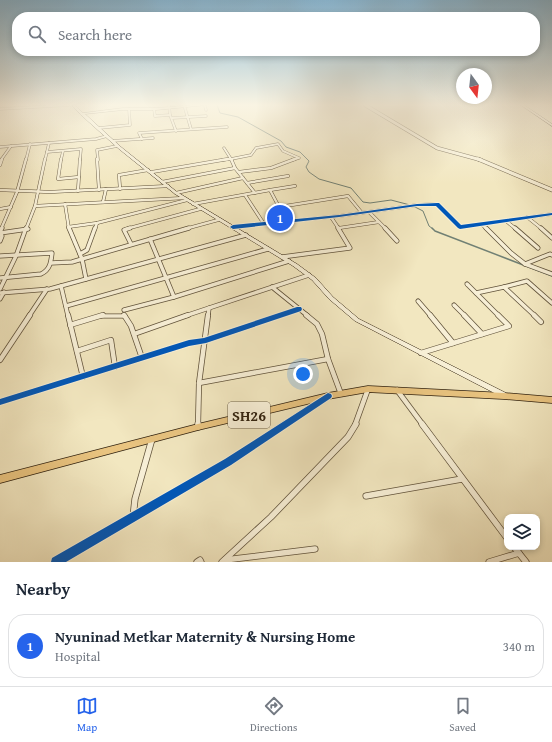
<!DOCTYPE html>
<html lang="en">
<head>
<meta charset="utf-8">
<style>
	:root { --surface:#fff; --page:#f2f2f3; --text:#1f2937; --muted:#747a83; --line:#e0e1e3; --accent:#2563eb }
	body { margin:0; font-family:"Gentium Book Plus",serif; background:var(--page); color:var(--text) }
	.controls { position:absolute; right:12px; bottom:12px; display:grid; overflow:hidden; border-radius:8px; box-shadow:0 2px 6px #0003 }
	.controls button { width:36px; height:36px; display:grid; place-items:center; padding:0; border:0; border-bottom:1px solid var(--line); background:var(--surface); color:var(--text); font:20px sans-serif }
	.compass { position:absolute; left:456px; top:68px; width:36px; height:36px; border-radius:50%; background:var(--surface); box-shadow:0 2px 6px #0003; rotate:165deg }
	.you { position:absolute; left:303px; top:374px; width:14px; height:14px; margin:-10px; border:3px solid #fff; border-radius:50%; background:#1a73e8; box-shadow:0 0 0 6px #1a73e833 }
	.badge { display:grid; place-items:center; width:26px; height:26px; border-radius:50%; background:var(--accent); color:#fff; font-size:13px; font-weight:700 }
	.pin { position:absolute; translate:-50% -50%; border:2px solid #fff; box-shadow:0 1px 4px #0006 }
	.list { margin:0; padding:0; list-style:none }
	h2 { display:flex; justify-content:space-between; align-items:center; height:52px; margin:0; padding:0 16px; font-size:17px }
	h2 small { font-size:13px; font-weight:400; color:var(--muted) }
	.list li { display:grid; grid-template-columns:26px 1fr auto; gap:12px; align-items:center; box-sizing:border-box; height:64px; margin:0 8px 8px; padding:0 8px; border:1px solid var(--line); border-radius:16px }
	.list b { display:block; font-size:15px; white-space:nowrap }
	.list p { margin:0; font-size:13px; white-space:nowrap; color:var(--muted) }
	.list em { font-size:13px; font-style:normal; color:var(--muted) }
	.icon { flex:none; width:22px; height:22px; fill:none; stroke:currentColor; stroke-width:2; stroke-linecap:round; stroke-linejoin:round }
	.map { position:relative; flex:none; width:552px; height:562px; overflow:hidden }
	.search { position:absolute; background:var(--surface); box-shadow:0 2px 6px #0003; left:12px; right:12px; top:12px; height:44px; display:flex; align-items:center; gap:10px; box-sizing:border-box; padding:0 14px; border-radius:16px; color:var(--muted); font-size:15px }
	.sheet { height:124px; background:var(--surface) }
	nav { display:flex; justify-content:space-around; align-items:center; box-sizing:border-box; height:56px; border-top:1px solid var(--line); background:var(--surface); font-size:11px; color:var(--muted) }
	nav a { display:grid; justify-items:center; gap:2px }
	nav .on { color:var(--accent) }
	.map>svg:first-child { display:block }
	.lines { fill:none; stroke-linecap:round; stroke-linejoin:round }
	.stream-far1 { stroke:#718074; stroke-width:1 }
	.stream { stroke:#718074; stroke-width:1.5 }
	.minor-far4-casing { stroke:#61533b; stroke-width:3 }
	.minor-far3-casing { stroke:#61533b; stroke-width:3.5 }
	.minor-far2-casing { stroke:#61533b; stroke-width:5 }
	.minor-far1-casing { stroke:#61533b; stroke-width:6 }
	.minor-casing { stroke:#61533b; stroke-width:7 }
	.tertiary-far1-casing { stroke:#61533b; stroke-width:4 }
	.tertiary-casing { stroke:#61533b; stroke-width:4.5 }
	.secondary-casing { stroke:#31220f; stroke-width:1 }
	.primary-casing { stroke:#31220f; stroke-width:1.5 }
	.minor-far4 { stroke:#f7efd6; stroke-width:2 }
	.minor-far3 { stroke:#f7efd6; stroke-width:2.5 }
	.minor-far2 { stroke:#f7efd6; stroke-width:3.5 }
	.minor-far1 { stroke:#f7efd6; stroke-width:4.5 }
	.minor { stroke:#f7efd6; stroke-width:5.5 }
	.tertiary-far1 { stroke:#f7efd6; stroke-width:3 }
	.tertiary { stroke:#f7efd6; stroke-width:3.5 }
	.secondary { fill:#f7efd6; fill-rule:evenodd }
	.primary { fill:#e9c480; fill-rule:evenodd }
	.cycleway-casing { stroke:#f7efd6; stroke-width:2 }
	.cycleway { fill:#0057b8; fill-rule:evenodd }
	.labels { text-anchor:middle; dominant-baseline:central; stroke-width:3.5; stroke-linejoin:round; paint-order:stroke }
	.shield { fill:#f7efd6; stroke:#6c604b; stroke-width:1 }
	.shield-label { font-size:15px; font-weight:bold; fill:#31220f }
</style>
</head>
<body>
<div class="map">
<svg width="552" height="562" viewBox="0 0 552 562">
	<rect width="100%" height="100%" fill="#f2e7c0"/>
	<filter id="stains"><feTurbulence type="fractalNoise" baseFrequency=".005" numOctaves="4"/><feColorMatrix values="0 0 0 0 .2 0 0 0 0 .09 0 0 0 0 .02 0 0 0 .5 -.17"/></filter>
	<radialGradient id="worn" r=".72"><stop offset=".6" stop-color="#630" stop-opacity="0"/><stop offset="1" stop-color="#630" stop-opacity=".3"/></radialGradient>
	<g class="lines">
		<g class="stream-far1">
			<path d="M217 105 220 113 238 117 281 141 286 147 300 152 309 161 306 167 309 172 319 179 351 188 363 202 370 203 391 200 410 205"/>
			<path d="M413 206 423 211 429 226 433 229"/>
		</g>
		<path class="stream" d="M432 228 435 231 552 276"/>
		<defs>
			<g id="minor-far4">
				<path d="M169 105 170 115 176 131"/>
				<path d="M184 105 191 129"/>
				<path d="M205 106 206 110"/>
				<path d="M0 109 69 105"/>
				<path d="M154 109 155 116 170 115"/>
				<path d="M172 118 206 116"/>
				<path d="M99 128 130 125 129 109"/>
				<path d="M142 139 139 133 227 127"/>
				<path d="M112 141 153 138"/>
				<path d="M0 147 96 139 107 136"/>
				<path d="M224 148 231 159 251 155 256 148 278 144 283 151 299 158 292 160"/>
				<path d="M47 152 81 149 80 160"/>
				<path d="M1 160 11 146"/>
				<path d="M26 160 30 144"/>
				<path d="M45 160 49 143"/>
				<path d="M61 160 63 151"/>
				<path d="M98 160 97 150 117 146"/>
				<path d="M222 160 231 159 232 160"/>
			</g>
			<g id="minor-far3">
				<path d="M61 159 58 179 79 177"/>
				<path d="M97 159 99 190"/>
				<path d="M231 159 235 168"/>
				<path d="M0 165 2 159"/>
				<path d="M152 172 228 159"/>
				<path d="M239 172 271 168 295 159"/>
				<path d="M162 182 235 168 255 193"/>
				<path d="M247 183 288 176"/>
				<path d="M120 189 119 175 148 170"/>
				<path d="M0 190 50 192 168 186"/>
				<path d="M270 190 295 186"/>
				<path d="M78 191 80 159"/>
				<path d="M176 193 243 178"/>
				<path d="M245 195 264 224"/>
				<path d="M103 202 106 189"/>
				<path d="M65 204 69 229"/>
				<path d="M193 204 270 190 287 222"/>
				<path d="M35 206 184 198"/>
				<path d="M279 207 348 196 362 213"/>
				<path d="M0 209 11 207"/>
				<path d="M369 212 386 229"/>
				<path d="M331 217 339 229"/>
				<path d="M527 217 542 229"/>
				<path d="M506 221 516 229"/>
				<path d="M481 224 487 229"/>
				<path d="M68 227 97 223 187 200"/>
				<path d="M233 227 339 216 417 205 437 204 460 227 552 214"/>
				<path d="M339 228 379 222"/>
				<path d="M1 229 17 192 26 159"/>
				<path d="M25 229H28"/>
				<path d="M26 229 35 206 45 159"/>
				<path d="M95 229 97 223"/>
				<path d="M126 229 200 209"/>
				<path d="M185 229 218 220"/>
			</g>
			<g id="minor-far2">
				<path d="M69 228 82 259 189 228"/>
				<path d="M130 228 124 230 131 244"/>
				<path d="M385 228 397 241"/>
				<path d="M486 228 511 253 525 264 552 274"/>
				<path d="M515 228 538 248"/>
				<path d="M541 228 552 238"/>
				<path d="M0 233 28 229"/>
				<path d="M150 239 174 297"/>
				<path d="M0 241 2 236 0 232 2 228"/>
				<path d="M80 254 87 250 95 228"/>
				<path d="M0 256 52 253C51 262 50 270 41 274L0 278"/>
				<path d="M282 257 350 248 338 228"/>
				<path d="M51 263 72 262 82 259 86 279"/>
				<path d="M525 264 550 254 552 255"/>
				<path d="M467 284 499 316"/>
				<path d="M61 286 68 316"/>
				<path d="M272 287 308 316"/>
				<path d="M504 287 527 281 552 303"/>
				<path d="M0 289 16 256 26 228"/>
				<path d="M0 293 50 289 246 235"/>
				<path d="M476 293 504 287 535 316"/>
				<path d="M0 299 4 292"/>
				<path d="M418 301 431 316"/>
				<path d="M454 305 465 316"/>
				<path d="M66 306 268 249"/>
				<path d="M124 310 174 297 289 261"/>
				<path d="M29 316 47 289"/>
				<path d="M100 316H125"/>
				<path d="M185 316 209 308"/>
				<path d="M208 316 209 308 309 275"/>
				<path d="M278 316 299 309"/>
			</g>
			<g id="minor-far1">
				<path d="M68 315 83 377"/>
				<path d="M124 315 131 326 142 358"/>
				<path d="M306 315 317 324 322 334 328 359 341 394"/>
				<path d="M430 315 453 343"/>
				<path d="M464 315 482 334"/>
				<path d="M534 315 541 322"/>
				<path d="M70 325 103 315"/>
				<path d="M134 334 188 315"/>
				<path d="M77 351 111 340 115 367"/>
				<path d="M421 353 509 326 498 315"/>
				<path d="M0 360 30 315"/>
				<path d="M199 383 328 359"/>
				<path d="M397 390 423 425"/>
				<path d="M0 402 189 343 204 341 281 315"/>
				<path d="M198 425 199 383 208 315"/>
				<path d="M283 425 323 399"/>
				<path d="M355 425 368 389"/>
			</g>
			<g id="minor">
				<path d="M422 424 507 538"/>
				<path d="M198 427V424"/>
				<path d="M366 496 462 479"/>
				<path d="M133 517 135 499 152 439"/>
				<path d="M514 547 526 562"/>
				<path d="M225 560 315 549"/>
				<path d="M56 562 228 462 285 424"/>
				<path d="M197 562 200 560 201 562"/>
				<path d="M222 562 271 517 348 437 356 424"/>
				<path d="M489 562 519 553"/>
			</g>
			<path id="tertiary-far1" d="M365 105 437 148 481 160"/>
			<path id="tertiary" d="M478 159 552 190"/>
			<g id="secondary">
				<path d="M72 105H75L83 113 123 108H156L195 105H207L156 110H123L85 114 121 147 177 192 297 264 316 278 333 297 359 319 506 393 507 395 506 397 504 398 502 397 355 321 329 299 312 280 293 266 175 194 119 149 81 115Z"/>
				<path d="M521 105H524L552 124V126Z"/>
			</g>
			<path id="primary" d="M368 386 504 393 552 397V403L504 399 368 392 328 399 198 430 0 483V475L198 424 328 393Z"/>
		</defs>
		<use href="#minor-far4" class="minor-far4-casing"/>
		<use href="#minor-far3" class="minor-far3-casing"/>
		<use href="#minor-far2" class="minor-far2-casing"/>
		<use href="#minor-far1" class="minor-far1-casing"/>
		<use href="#minor" class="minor-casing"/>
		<use href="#tertiary-far1" class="tertiary-far1-casing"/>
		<use href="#tertiary" class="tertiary-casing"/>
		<use href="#secondary" class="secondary-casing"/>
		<use href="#primary" class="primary-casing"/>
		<use href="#minor-far4" class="minor-far4"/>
		<use href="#minor-far3" class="minor-far3"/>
		<use href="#minor-far2" class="minor-far2"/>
		<use href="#minor-far1" class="minor-far1"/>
		<use href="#minor" class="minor"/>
		<use href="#tertiary-far1" class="tertiary-far1"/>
		<use href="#tertiary" class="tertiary"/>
		<use href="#secondary" class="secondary"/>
		<use href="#primary" class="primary"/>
		<defs>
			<g id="cycleway">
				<path d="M437 203H439L461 225 552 213V215L460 229 458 228 436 206H417L339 217 233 229 230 227 233 225 339 215 417 204Z"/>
				<path d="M297 307H301L302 309 301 311 206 343 189 346 0 405V399L189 340 204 338Z"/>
				<path d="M328 393 331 394 332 396 331 398 231 465 66 562H51L52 558 225 459Z"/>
			</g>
		</defs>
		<use href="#cycleway" class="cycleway-casing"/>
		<use href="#cycleway" class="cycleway"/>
	</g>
	<linearGradient id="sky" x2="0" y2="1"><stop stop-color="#89b8d5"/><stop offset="0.57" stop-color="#f9f4e3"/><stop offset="1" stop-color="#f9f4e3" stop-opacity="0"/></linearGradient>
	<rect width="552" height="184" fill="url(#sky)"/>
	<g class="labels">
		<rect class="shield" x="228" y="402" width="42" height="26" rx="3"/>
		<g class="shield-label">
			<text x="249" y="415">SH26</text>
		</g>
	</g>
	<rect width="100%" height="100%" filter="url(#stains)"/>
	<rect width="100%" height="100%" fill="url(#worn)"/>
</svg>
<div class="controls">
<button><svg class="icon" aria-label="layers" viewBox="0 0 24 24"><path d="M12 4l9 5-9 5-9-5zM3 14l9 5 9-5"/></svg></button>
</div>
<svg class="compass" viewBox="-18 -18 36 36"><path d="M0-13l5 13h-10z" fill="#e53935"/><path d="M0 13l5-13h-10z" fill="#747a83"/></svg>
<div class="you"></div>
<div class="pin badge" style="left:280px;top:218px">1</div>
<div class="search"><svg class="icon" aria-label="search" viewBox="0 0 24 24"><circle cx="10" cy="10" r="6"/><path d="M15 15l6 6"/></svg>Search here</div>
</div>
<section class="sheet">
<h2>Nearby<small></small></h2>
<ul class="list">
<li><span class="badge">1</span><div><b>Nyuninad Metkar Maternity &amp; Nursing Home</b><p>Hospital</p></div><em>340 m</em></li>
</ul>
</section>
<nav>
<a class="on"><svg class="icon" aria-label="map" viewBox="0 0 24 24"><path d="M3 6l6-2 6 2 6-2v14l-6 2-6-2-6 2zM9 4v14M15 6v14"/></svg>Map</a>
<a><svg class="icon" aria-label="directions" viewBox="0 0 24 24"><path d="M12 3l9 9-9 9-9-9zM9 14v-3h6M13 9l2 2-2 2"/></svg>Directions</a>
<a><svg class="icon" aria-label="saved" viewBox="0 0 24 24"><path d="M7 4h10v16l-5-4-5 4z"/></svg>Saved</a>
</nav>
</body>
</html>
